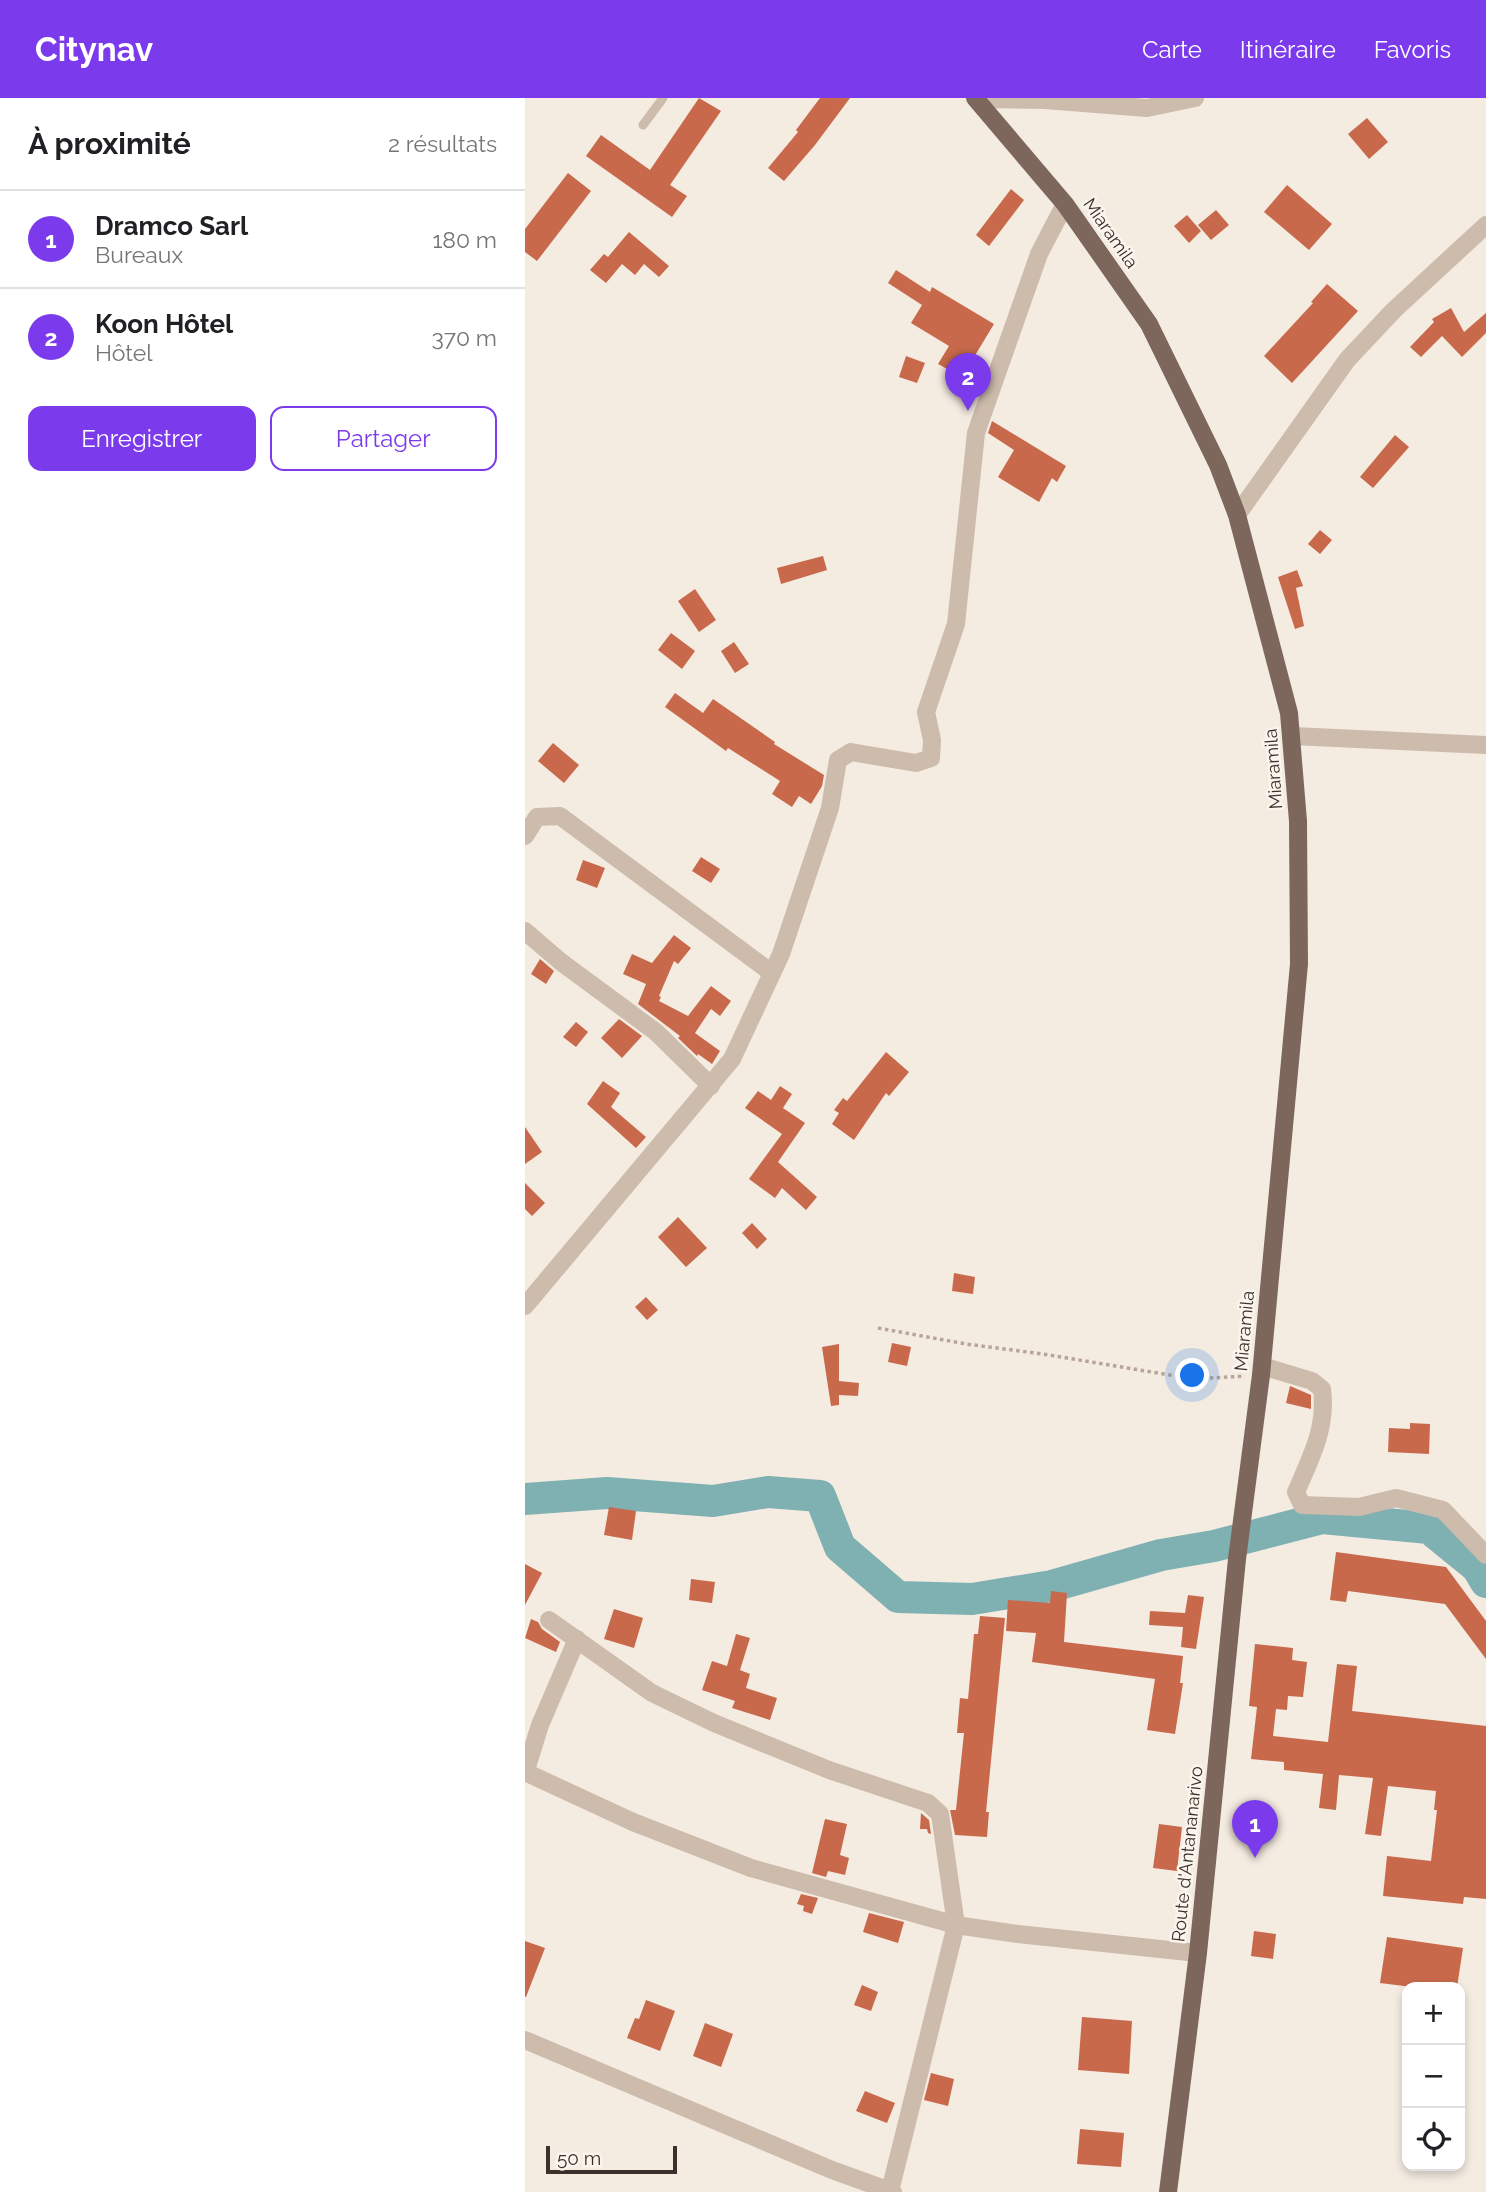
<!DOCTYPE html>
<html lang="fr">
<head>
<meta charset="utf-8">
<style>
	:root { --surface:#fff; --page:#f6f6f6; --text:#202124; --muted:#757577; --line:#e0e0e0; --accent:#7c3aed }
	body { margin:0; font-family:Raleway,sans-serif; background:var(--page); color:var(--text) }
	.controls { position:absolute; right:21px; bottom:21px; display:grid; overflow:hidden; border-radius:14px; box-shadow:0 4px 10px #0003 }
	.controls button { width:63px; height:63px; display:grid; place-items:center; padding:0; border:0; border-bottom:2px solid var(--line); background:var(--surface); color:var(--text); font:35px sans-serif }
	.scale { position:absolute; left:21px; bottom:18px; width:131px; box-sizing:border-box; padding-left:7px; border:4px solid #3b302b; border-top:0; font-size:19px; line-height:24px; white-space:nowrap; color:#3b302b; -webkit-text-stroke:5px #fbf5ee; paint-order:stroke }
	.you { position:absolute; left:668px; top:1278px; width:24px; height:24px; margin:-18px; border:5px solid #fff; border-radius:50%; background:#1a73e8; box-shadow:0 0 0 10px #1a73e833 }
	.badge { display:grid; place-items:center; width:46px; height:46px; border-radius:50%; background:var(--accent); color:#fff; font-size:23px; font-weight:700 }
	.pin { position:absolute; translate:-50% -58px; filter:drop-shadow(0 2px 4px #0008) }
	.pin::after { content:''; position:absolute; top:37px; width:24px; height:21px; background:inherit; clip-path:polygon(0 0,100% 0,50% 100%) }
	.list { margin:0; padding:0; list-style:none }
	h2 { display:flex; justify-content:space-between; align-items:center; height:91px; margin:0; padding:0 28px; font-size:30px }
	h2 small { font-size:23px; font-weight:400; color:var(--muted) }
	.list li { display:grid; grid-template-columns:46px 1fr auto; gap:21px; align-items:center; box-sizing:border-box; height:98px; padding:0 28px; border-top:2px solid var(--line) }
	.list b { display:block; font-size:26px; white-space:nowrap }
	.list p { margin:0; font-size:23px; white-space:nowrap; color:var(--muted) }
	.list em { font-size:23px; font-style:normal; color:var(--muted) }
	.actions { display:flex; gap:14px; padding:21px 28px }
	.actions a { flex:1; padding:16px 0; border:2px solid var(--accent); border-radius:14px; text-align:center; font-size:24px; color:var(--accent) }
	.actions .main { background:var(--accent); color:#fff }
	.icon { flex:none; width:38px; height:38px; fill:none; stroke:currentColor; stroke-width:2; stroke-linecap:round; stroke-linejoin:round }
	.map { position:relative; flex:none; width:961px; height:2094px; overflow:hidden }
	header { display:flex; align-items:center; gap:42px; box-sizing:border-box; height:98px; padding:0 35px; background:var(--accent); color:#fff }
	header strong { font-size:33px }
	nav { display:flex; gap:38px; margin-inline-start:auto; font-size:24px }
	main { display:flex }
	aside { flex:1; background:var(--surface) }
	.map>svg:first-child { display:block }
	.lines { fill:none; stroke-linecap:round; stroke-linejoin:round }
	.river { stroke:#7fb0b2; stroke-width:32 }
	.building { fill:#c8694b }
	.path { stroke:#b9a596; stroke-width:3.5; stroke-dasharray:3.5 3.5; stroke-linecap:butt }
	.lane { stroke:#cdbbac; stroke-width:9 }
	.street { stroke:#cdbbac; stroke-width:18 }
	.primary { stroke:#7d675c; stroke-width:18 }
	.labels { text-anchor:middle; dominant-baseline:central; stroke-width:5; stroke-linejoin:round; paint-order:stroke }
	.street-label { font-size:18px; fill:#3b302b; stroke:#fbf5ee }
</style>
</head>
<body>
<header>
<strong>Citynav</strong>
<nav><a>Carte</a><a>Itinéraire</a><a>Favoris</a></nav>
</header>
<main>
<aside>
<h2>À proximité<small>2 résultats</small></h2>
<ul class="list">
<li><span class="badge">1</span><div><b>Dramco Sarl</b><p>Bureaux</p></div><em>180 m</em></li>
<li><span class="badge">2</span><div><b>Koon Hôtel</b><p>Hôtel</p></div><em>370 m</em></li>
</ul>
<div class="actions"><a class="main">Enregistrer</a><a>Partager</a></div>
</aside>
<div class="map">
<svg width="961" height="2094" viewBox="0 0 961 2094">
	<rect width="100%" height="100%" fill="#f4ebe1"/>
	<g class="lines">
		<path class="river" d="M0 1401 82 1395 188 1403 243 1394 295 1398 315 1449 373 1499 447 1501 527 1488 636 1457 689 1448 797 1420 904 1430 952 1469 961 1484"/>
	</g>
	<g class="building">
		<path d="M174 0 196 13 145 87 162 98 147 119 61 58 76 37 125 72Z"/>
		<path d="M295 0H325L290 47 259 83 243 70 273 34 271 32Z"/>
		<path d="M842 20 863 44 844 61 823 36Z"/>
		<path d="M43 75 66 93 12 163 0 154V131Z"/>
		<path d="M762 87 807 126 784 152 739 114Z"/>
		<path d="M486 91 499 102 464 148 451 137Z"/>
		<path d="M691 112 704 127 686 142 673 127Z"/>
		<path d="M662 117 676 133 664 145 649 128Z"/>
		<path d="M104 134 144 168 134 179 119 166 110 177 97 166 81 185 65 172 79 156 83 159Z"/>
		<path d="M371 172 405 194 407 189 469 226 437 279 413 266 424 248 386 225 397 207 363 185Z"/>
		<path d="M802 186 833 213 767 285 739 258 788 205 786 204Z"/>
		<path d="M926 210 939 234 961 215V235L937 259 917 238 896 259 885 249 909 224 907 221Z"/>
		<path d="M381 258 400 265 392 285 374 279Z"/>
		<path d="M467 323 541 368 532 384 527 380 514 404 473 379 489 352 463 335Z"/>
		<path d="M870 337 884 349 848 390 835 379Z"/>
		<path d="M795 432 807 442 795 456 783 446Z"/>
		<path d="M298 458 302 472 256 486 252 470Z"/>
		<path d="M772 472 778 488 771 490 779 528 770 531 753 479Z"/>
		<path d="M170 491 191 522 174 534 153 503Z"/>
		<path d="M146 535 170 553 157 571 133 552Z"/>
		<path d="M209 544 224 566 210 575 196 553Z"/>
		<path d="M150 595 178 615 188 601 250 644 249 646 299 677 297 688 286 706 274 698 267 709 247 696 255 683 203 650 201 653 140 609Z"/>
		<path d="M28 645 54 667 39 685 13 663Z"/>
		<path d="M176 759 195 771 186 785 167 773Z"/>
		<path d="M58 762 80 770 72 790 51 782Z"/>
		<path d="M149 837 166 850 153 866 149 863 134 898 136 899 134 903 163 918 186 888 206 903 195 918 186 911 170 935 195 953 187 966 173 956 172 958 153 940 155 938 113 906 121 886 98 876 107 856 127 865Z"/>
		<path d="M15 861 29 873 21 886 6 876Z"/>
		<path d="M94 921 117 938 97 960 76 940Z"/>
		<path d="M51 924 63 934 51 949 38 939Z"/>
		<path d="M361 954 384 974 364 998 361 995 329 1042 307 1026 314 1015 309 1012 318 1000 322 1003Z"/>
		<path d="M78 983 95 995 86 1009 121 1039 111 1050 62 1006Z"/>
		<path d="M255 988 267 996 258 1010 280 1025 253 1064 292 1099 281 1112 257 1090 250 1100 224 1081 257 1036 220 1010 233 993 246 1002Z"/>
		<path d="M0 1029 17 1054 0 1066Z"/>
		<path d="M0 1085 20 1105 7 1118 0 1111Z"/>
		<path d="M153 1119 182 1150 161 1169 133 1139Z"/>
		<path d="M227 1125 242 1141 232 1151 217 1135Z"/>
		<path d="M429 1175 450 1179 448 1196 427 1193Z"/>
		<path d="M121 1199 133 1212 122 1222 110 1209Z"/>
		<path d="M367 1245 386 1249 382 1268 363 1264Z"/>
		<path d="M314 1246V1283L334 1285 333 1298 314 1297V1307L306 1308 297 1249Z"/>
		<path d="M765 1288 786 1297V1311L761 1305Z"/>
		<path d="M885 1325 905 1326 904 1356 863 1354 864 1330 885 1331Z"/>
		<path d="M84 1409 111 1413 107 1442 79 1437Z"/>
		<path d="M811 1454 921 1469 961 1523V1561L920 1506 823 1493 821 1504 805 1502Z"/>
		<path d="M0 1466 17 1475 0 1507Z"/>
		<path d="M166 1481 190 1484 187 1505 164 1502Z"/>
		<path d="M526 1493 542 1495 539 1544 658 1558 655 1585H658L650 1636 622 1632 630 1581 507 1564 511 1535 481 1533 483 1502 525 1505Z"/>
		<path d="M663 1497 679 1499 671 1551 656 1549 658 1529 624 1527 625 1513 660 1515Z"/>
		<path d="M89 1511 118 1520 109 1550 79 1541Z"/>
		<path d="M455 1518 480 1520 461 1714H464L462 1739 430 1737 425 1712H431L439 1635H432L435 1600 443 1601 449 1536H453Z"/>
		<path d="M6 1521 13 1524 17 1531 35 1544 31 1554 0 1540Z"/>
		<path d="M211 1536 225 1540 215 1572 225 1576 221 1590 252 1600 245 1622 207 1610 210 1603 177 1592 187 1563 202 1568Z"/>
		<path d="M730 1546 768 1550 767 1562 782 1564 778 1599 763 1598 762 1612 751 1611 748 1638 803 1644 812 1566 832 1568 827 1613 961 1628V1801L939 1799 938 1806 858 1798 862 1758 906 1763 912 1712H909L911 1693 863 1688 856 1738 840 1736 848 1680 814 1677 811 1712 794 1710 798 1676 759 1672V1664L726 1661 732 1609 724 1608Z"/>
		<path d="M396 1715 404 1722 406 1736 403 1735 402 1731H395Z"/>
		<path d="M300 1721 322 1726 315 1757 324 1760 320 1777 303 1773 301 1779 287 1775Z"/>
		<path d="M634 1726 657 1729 652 1773 628 1770Z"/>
		<path d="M276 1796 293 1800 287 1816 278 1813 279 1808 272 1806Z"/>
		<path d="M344 1815 379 1824 373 1845 338 1834Z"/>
		<path d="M729 1833 751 1836 748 1861 726 1858Z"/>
		<path d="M862 1839 938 1850 932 1889H887L855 1885Z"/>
		<path d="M0 1843 20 1850 1 1899H0Z"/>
		<path d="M337 1887 353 1894 346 1913 329 1907Z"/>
		<path d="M121 1902 150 1913 135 1953 102 1940 110 1920 114 1921Z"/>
		<path d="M557 1919 607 1923 604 1976 553 1972Z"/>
		<path d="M180 1925 208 1936 196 1969 168 1958Z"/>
		<path d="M406 1975 429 1981 423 2008 399 2002Z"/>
		<path d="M340 1993 370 2005 362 2025 331 2013Z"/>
		<path d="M555 2031 599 2035 596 2069 552 2066Z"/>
	</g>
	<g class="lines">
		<path class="path" d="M353 1230 441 1246 518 1256 669 1281 720 1278"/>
		<path class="lane" d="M118 27 138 0"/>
		<g class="street">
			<path d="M451 1 520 2 622 10 670 0"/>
			<path d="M712 417 822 262 868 213 961 127"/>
			<path d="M768 638 961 647"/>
			<path d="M0 738 12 719 35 718 247 875"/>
			<path d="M0 833 36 864 131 934 186 988"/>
			<path d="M0 1208 207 961 256 856 305 710 313 662 326 654 391 665 406 660 407 642 401 614 431 526 451 335 514 156 540 106"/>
			<path d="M737 1268 787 1283 797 1291C802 1330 786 1359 771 1394L777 1407 834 1409 871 1400 918 1412 961 1457"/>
			<path d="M24 1522 127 1595 189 1625 304 1672 403 1705 415 1716 431 1827 365 2093"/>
			<path d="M0 1674 108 1724 226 1770 431 1827 493 1836 673 1855"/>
			<path d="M0 1675 15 1627 52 1541"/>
			<path d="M0 1942 307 2072 368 2094"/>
		</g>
		<path class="primary" d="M450 0 540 106 624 226 693 367 712 417 764 615 773 723 774 866 736 1277 712 1461 673 1855 643 2094"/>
	</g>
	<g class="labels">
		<g class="street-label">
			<text transform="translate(586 135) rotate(55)">Miaramila</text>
			<text transform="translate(748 671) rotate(-94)">Miaramila</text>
			<text transform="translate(719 1233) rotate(-85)">Miaramila</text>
			<text transform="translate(662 1756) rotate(-84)">Route d'Antananarivo</text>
		</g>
	</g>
</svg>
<div class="controls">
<button>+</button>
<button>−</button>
<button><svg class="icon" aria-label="locate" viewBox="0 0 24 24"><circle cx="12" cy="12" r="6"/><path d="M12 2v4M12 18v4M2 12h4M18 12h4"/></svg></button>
</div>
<div class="scale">50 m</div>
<div class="you"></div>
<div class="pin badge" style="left:730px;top:1760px">1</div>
<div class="pin badge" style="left:443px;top:313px">2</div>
</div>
</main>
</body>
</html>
